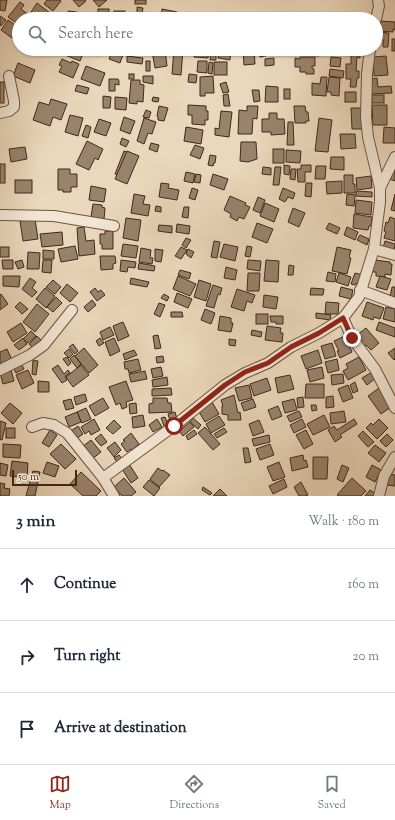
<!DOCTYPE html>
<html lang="en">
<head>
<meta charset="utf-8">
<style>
	:root { --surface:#fff; --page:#f6f6f7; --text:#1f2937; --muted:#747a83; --line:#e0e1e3; --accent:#8f2418 }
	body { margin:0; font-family:"Sorts Mill Goudy",serif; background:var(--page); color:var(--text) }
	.scale { position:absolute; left:12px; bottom:10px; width:65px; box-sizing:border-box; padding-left:4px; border:2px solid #412919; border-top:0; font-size:11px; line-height:14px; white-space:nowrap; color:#412919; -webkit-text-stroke:3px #f2e5d3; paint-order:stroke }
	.stop { position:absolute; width:12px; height:12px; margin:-9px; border:3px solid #8f2418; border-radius:50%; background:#fff }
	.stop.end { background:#8f2418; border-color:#fff; box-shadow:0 1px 4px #0008 }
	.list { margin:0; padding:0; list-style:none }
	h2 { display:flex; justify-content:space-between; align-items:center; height:52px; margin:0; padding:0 16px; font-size:17px }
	h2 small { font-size:13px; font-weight:400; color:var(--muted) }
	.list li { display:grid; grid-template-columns:26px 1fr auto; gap:12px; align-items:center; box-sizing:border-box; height:72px; padding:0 16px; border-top:1px solid var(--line) }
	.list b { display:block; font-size:15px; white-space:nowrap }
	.list em { font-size:13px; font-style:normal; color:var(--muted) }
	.icon { flex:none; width:22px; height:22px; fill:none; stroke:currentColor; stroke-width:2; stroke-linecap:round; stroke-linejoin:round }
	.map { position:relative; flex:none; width:395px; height:496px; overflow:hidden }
	.search { position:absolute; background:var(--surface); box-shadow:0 1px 3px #0004; left:12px; right:12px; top:12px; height:44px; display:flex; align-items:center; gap:10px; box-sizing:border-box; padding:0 14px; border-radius:22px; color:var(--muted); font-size:15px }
	.sheet { height:268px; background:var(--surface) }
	nav { display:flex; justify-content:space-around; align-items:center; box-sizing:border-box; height:56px; border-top:1px solid var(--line); background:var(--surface); font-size:11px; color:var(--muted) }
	nav a { display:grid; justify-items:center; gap:2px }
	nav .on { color:var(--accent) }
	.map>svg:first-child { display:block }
	.building { fill:#99836d; stroke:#412919 }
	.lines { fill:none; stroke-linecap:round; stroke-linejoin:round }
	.minor-casing { stroke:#6c5442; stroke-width:12 }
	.minor { stroke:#f2e5d3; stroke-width:10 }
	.route { stroke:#8f2418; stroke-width:5 }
</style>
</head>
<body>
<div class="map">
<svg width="395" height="496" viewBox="0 0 395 496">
	<rect width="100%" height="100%" fill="#ebd7bb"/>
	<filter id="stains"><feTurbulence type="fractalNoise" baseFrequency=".005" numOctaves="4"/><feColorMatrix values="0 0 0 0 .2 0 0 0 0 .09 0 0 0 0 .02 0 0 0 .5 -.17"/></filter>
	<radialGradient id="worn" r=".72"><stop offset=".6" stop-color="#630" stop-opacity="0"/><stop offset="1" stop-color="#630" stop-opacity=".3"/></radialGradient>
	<g class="building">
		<path d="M0 0H7L5 11 0 10Z"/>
		<path d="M47 0H60L61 1 53 11 44 4Z"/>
		<path d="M73 0H85L86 1 79 7Z"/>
		<path d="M93 0H107L99 7Z"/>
		<rect x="135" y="0" width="11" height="4"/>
		<path d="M20 2 24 5 21 9 29 15 26 19H19V25L8 17Z"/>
		<path d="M37 3 50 13 46 18 38 12 36 16 31 12Z"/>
		<path d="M137 7 143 8 142 14 137 13Z"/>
		<rect x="98" y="9" width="11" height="10"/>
		<path d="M162 9 177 12 176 19 161 17Z"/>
		<path d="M68 11 77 12 76 19H67Z"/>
		<rect x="114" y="11" width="11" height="8"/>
		<path d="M56 12 61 16 59 19 53 16Z"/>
		<path d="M86 14H94L93 19H86Z"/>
		<rect x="150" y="14" width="6" height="5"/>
		<path d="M179 14 185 16 184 19H178Z"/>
		<path d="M0 16 6 20 1 26 0 25Z"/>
		<path d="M8 20 19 28 12 38 1 30Z"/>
		<path d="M380 21 395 22V30L393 29V32L380 31Z"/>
		<path d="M379 32 389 33 388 47H383V40L378 39Z"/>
		<rect x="392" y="39" width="3" height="12"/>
		<path d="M62 49H80L84 51 80 61 60 53Z"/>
		<path d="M89 49H100L98 56 88 52Z"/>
		<path d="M113 49 124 52 120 63 109 59Z"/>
		<path d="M165 49 167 66 155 68 152 51Z"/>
		<path d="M174 49H183L181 75 172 74Z"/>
		<path d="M194 49H209L208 58 194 57Z"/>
		<path d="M211 49H216V60H210Z"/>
		<path d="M220 49H231L230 60 218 58Z"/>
		<path d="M243 49H254L255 64 244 65Z"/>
		<path d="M258 49H277L273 50 274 54 260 57Z"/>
		<path d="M307 49H319V56L307 55Z"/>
		<path d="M330 49H341V55L330 54Z"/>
		<path d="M351 52H360V58L357 57 356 71H359V78H357L356 87H350L351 79H346V64H351Z"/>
		<path d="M127 56 143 58 142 64 127 62Z"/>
		<path d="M386 56 388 75 374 76 373 57Z"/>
		<path d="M300 57H315V66H312V68L314 69V74H306V72H300V67H295V58L300 59Z"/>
		<path d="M331 57 341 58 340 67 330 66Z"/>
		<path d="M274 58V65L265 66V59Z"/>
		<path d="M62 59 71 63 72 61 79 64 73 78 59 72 62 66 59 65Z"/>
		<rect x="146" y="61" width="4" height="10"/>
		<path d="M198 61H207V73L197 72Z"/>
		<path d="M209 62 213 63 212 74 208 73Z"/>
		<rect x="214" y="62" width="13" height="13"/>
		<path d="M18 63 35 70 30 83 13 76Z"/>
		<path d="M86 66 105 73 100 86 81 79Z"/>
		<path d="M330 69 344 71 343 78 329 76Z"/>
		<rect x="129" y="74" width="5" height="5"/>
		<path d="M189 74 197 75 196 83 188 82Z"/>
		<path d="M143 76H153V84L143 82Z"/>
		<path d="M213 76 214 93H205V96H200V77Z"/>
		<path d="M321 77H327L326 96 312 95V83L320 84Z"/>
		<path d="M329 77 340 78 339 96 331 95V92H327Z"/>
		<path d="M377 78 378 87 391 86 392 93 371 94V79Z"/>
		<path d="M109 79H118L119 81V85L115 84V91H109Z"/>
		<path d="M131 80H140V84L144 85 143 102 137 101V104L129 103Z"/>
		<rect x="0" y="82" width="4" height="21"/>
		<path d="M226 82 229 92 223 93 220 84Z"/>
		<path d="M77 85 89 88 87 94 75 91Z"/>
		<path d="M266 86 278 87V102H265Z"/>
		<rect x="284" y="89" width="6" height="10"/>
		<path d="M252 90H259L260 101 254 102Z"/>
		<rect x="345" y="92" width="11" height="10"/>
		<path d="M228 94 230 106H224L223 95Z"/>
		<rect x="372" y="95" width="12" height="8"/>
		<path d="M103 96 111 97 110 108H103Z"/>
		<path d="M115 97 127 98 126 110 115 109Z"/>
		<path d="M153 97 159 98 158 102 152 101Z"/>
		<path d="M51 99 67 104 61 120 53 117 50 126 33 120 39 102 49 105Z"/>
		<path d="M188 105 206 106V111H208V120H205V125L192 124V115H188Z"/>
		<path d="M372 105H387V125H373Z"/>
		<path d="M159 106 168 108 164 121 158 120V117L157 116Z"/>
		<path d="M247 106H258L257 119 253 118 252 134H238L239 110 247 111Z"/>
		<path d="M294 106H305L306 112H308L309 121H306V123H295Z"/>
		<path d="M351 108H364V129H352Z"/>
		<path d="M146 110 151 112 149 118 143 117Z"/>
		<path d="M221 111 232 112 229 137 215 135V128L219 129Z"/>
		<path d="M269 113H277V119H284L285 134 271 135V132H262V119H269Z"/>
		<path d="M70 115 83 118 78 136 65 132Z"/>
		<path d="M124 117 135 121 130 134 120 130Z"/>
		<path d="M144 118 156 122 152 134 148 133 144 144 137 141Z"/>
		<path d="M319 118 332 120 328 152 315 151Z"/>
		<path d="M99 119 111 123 106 136 94 132Z"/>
		<path d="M288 122H293L294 145H287Z"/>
		<path d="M86 125 91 127 88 138 82 136Z"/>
		<path d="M186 127 203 130 201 144 184 141Z"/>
		<path d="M384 127 395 128V143H383Z"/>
		<path d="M340 134H355L356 148 341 149Z"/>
		<path d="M122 138 129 141 126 147 120 144Z"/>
		<path d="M87 141 103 149 98 160 95 158 89 170 76 164Z"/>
		<path d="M241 142H256L257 159 248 162 240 161Z"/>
		<path d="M151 143 159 145 157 152 149 149Z"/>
		<path d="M195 145 204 148 200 159 190 155Z"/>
		<path d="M25 147 27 159 11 162 9 149Z"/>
		<rect x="273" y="149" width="11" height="14"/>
		<path d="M286 150 301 151 300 163 286 162Z"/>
		<path d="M124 151 137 156 128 180 115 174Z"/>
		<path d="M127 151 139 156 127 184 115 179Z"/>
		<path d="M210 155 216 156 215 163H214L213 166 208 165Z"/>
		<path d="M331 157H344V170L330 169Z"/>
		<rect x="0" y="164" width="5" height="19"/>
		<path d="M284 165 290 166 289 175 284 174Z"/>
		<path d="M301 165H311V172H305V182H298L297 169H301Z"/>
		<path d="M316 166H326L325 179H315Z"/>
		<path d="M263 167 271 168V175L262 174Z"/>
		<path d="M275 167H281L279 185H273Z"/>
		<path d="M58 169H70V174H77V187H71V192H63V190H58Z"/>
		<path d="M291 169H296L295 180 290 179Z"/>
		<path d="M392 171 395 172V181L389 179Z"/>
		<path d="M186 172 195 174 193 183 184 181Z"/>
		<path d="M196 174 201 175 200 183 194 182Z"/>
		<path d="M213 174 228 179 224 190 210 185Z"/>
		<path d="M344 175H353V184H355V193H344Z"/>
		<path d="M371 176 372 188 357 190 356 178Z"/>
		<rect x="15" y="180" width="17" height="13"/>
		<path d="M342 181V193L327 194 326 182Z"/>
		<path d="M161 183 169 184 168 188 179 190 177 200 159 197Z"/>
		<path d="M306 183H312L311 197 305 196Z"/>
		<path d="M91 186 106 189 104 202 89 200Z"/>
		<path d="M192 188 198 190 195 200 189 198Z"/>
		<path d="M283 188 295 193 293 199 288 197 285 202 279 199Z"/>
		<path d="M356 191 372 192V197L355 196 354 206 346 205 347 194 356 195Z"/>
		<path d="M134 194 145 196 143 204 150 205 148 216 131 213Z"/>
		<path d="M395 194V211L391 210Z"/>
		<path d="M230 196 246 203 245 205 250 207 244 219 239 217 237 221 230 217 231 214 224 210Z"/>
		<path d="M258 197 265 200 260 213 253 210Z"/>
		<path d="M356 200 372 202 371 215 355 213Z"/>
		<path d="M265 203 279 209 274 222 260 216Z"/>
		<path d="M93 204 102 205V207L105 208 104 219 91 217Z"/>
		<path d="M156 206 161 207V212L155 211Z"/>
		<path d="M184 207H189L188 218 182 217Z"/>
		<path d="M293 208 305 213 299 227 288 222Z"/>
		<path d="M354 214 372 217 371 226H369L368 230 353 228Z"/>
		<path d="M390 217 395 219V241L384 238 386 232 384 231 386 222 388 223Z"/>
		<path d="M126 218 141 220 138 241 123 238Z"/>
		<path d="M35 219 38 239 23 241 20 221Z"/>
		<path d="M257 223 273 229 267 243 252 237Z"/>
		<path d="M329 223 340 228 337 234 326 229Z"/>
		<path d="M177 224 190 226 189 234 176 232Z"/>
		<path d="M159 225 172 226V233L158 231Z"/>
		<path d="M84 227 86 241 94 240 95 254 79 256 77 228Z"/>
		<path d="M347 227 358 232 355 240 344 235Z"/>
		<path d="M105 231H113V249H102V244H100V234H105Z"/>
		<path d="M62 232 63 245 42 247 40 234Z"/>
		<path d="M360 235 369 239 367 245 357 240Z"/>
		<path d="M186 238 191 240 186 248 182 245Z"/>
		<path d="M214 241 220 242 217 258 211 257Z"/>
		<path d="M385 241 395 244 394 251 381 255Z"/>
		<path d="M123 244 138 246 136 258 121 256Z"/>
		<path d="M224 244 238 247 235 261 220 257Z"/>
		<path d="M75 246 78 259 61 262 58 249Z"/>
		<path d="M247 246 252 247 250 257 245 256Z"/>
		<rect x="0" y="247" width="9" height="10"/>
		<path d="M181 247 187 250 181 259 175 256Z"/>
		<path d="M337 247 351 250 349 257 351 258 347 274 332 271Z"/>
		<path d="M141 248 151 250 150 258H153L152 264 139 262Z"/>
		<path d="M155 249 163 250 161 262 155 261Z"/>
		<path d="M188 249 194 252 191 258 186 254Z"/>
		<path d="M43 250 54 251V259H43Z"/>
		<path d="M28 252 40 253 39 269H27Z"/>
		<path d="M100 256H115L116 263 113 264V269L101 270Z"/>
		<path d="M2 260H13V269H3Z"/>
		<path d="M22 260 24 267 18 269 15 262Z"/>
		<path d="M43 260H52L51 273 42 272Z"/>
		<path d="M121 260 136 262 135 268 128 267 127 272 120 271Z"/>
		<path d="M248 260 261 261 260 271 247 269Z"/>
		<path d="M266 260 279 261 278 282 264 281Z"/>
		<path d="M374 260 390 262V264H392L391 275 385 274V277L376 276V272H372Z"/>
		<path d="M139 263 155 266 154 271 138 269Z"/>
		<path d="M289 265 294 266 293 275H288Z"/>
		<path d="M226 267 237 270 235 280 224 278Z"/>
		<path d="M180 270 191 273 189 279 178 275Z"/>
		<path d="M328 272 336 274 335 282 326 281Z"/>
		<path d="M248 273H260L259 291H247Z"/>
		<path d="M339 273 351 277 348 286 336 282Z"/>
		<path d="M355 273 363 275 359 284 356 283 355 285 351 284Z"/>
		<path d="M3 276H20L19 287 3 286Z"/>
		<path d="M178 276 196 284 190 296 173 289Z"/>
		<path d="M380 276 391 279 387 290 376 287Z"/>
		<path d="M30 278 36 282 32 288 37 292 32 297 22 289Z"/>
		<path d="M131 278 149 282 147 287 130 284Z"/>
		<path d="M53 280 61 287 55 294 46 287Z"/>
		<path d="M199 280 211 284 206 301 194 297Z"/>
		<path d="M67 284 78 293 70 302 60 293Z"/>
		<path d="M213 285 222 288 220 295 218 294 214 308 206 306Z"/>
		<path d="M341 287 353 290 351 299 339 296Z"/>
		<path d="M392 287H395V298L390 297Z"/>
		<path d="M45 288 55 296 46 308 36 299Z"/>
		<path d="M95 288 98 292 101 290 105 295 97 301 90 292Z"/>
		<path d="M311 288 324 289 323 295H310Z"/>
		<path d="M237 289 255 295 252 303 247 301 244 311 231 307Z"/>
		<path d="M177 293 192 299 188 308 174 302Z"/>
		<path d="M1 294 8 304 0 310V295Z"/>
		<path d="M164 294 169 297 167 301 161 298Z"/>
		<path d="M264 295 278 297 276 309 263 307Z"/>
		<path d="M56 297 62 303 53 312 47 307Z"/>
		<path d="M92 300 96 305 88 312 84 307Z"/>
		<path d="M20 302 28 309 22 314 15 307Z"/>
		<path d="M326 302 339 303 338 314H325Z"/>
		<path d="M367 302 384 308 380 319 374 317 373 320 362 316Z"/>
		<path d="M159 303 165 305 160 317 154 314Z"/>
		<path d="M37 304 49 314 35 332 23 322Z"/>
		<path d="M386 307 395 309V322L383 319Z"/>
		<path d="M205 309 215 313 211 324 201 320Z"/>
		<path d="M171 312H182L183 317H171Z"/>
		<path d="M316 313 331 315 330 320 316 318Z"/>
		<rect x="256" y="314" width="12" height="10"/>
		<path d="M220 316 231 318V323H233L231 332 218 330Z"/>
		<path d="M270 316H283V324H276V322H271Z"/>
		<path d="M123 322 129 336 118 341 113 326Z"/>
		<path d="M379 322 395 328V337L376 330Z"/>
		<path d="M21 323 27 333 13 342 7 332Z"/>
		<path d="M267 326 281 328 280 333H283L282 342 265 340Z"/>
		<path d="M110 327 114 335 103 340 100 332Z"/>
		<path d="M366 328 379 343 371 350 366 345 363 347 359 342 360 340 357 335Z"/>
		<path d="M252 330 262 332 261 337 251 335Z"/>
		<path d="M31 331 36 336 28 343 23 339Z"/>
		<path d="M158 335 161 348 155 349 153 336Z"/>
		<path d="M37 336 41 340 33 348 29 344Z"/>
		<path d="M345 336 352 352 340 358 337 351H339L334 341Z"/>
		<path d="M23 338 27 344 19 350 14 345Z"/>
		<path d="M100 338 104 343 99 346 96 341Z"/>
		<path d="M114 338 120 351 110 356 105 342Z"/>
		<path d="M229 339 236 340 235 346 229 345Z"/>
		<path d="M332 343 336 356 325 359 321 346Z"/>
		<path d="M73 344 78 351 75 354 69 347Z"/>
		<path d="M84 348 98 365 89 373 75 356Z"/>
		<path d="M395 348V359L394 360 388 353Z"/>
		<path d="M7 349 12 360 0 365V352Z"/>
		<path d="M69 349 73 354 69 358 64 353Z"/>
		<path d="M134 350 137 355 125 360 123 354Z"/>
		<path d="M318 350 322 363 306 369 301 356Z"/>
		<path d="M74 355 81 364 77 368 70 359Z"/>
		<path d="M163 356 164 362 157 363 156 357Z"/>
		<path d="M67 357 71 363 68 366 63 359Z"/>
		<path d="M359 357 366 370 348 380 343 371 348 368 346 364Z"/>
		<path d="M138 359 141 370 129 373 128 369H125L124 362Z"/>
		<path d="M337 359 339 370 328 373 325 362Z"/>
		<path d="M33 360 38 361 36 375 32 374Z"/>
		<path d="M21 363 24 369 16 373 13 367Z"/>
		<path d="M58 365 64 374 68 370 70 373 65 376 67 380 62 383 52 369Z"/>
		<path d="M81 365 89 375 73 387 66 377Z"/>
		<path d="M161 367 163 376 153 378 151 369Z"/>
		<path d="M322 367 324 378 310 382 307 370Z"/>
		<path d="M11 370 14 381 3 384 0 373Z"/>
		<path d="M28 370 34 383 22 389 16 375Z"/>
		<path d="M145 371 147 379 131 382 129 374Z"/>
		<path d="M372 372 376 378 367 385 362 378Z"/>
		<path d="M343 374 344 383 332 385 331 375Z"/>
		<path d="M290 375 294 389 278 393 275 378Z"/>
		<path d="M167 377 168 385 153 387 152 380Z"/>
		<path d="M267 378 271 390 254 396 250 384Z"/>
		<path d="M38 381 49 382V392H38Z"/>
		<path d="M126 381 133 400 126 402 127 407 122 409 120 403 116 405 109 387Z"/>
		<path d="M355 382 358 391 353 393 350 385Z"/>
		<path d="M306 384H324V398H305Z"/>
		<path d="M249 385 252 398 239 401 235 388Z"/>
		<path d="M348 385 353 398 343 402 338 389Z"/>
		<path d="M171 388 172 395 152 396V389Z"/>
		<path d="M379 388 391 407 381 414 368 396Z"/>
		<path d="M85 394 87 401 76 405 74 397Z"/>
		<path d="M234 395 238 413 240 412 241 420H228V415L222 414V406H223L221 400Z"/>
		<path d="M333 396 334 407 326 408V397Z"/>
		<path d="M303 397 304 407 298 408 297 398Z"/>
		<path d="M103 398 109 408 95 416 89 406Z"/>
		<path d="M153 398H167L168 403H171L172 412 149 413V404L153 403Z"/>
		<path d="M71 399 74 408 66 410 63 401Z"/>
		<path d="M253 399 256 407 244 411 241 403Z"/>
		<path d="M294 399 297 410 285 413 282 402Z"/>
		<path d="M212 402 219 414 205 422 198 410Z"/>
		<path d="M10 403 22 413 13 424 1 413Z"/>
		<path d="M136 403 137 413 130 414 129 404Z"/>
		<path d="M311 405H316L317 410 312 411Z"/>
		<path d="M278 406 282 416 272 420 268 410Z"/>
		<path d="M86 408 91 419 82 423 77 412Z"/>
		<path d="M299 411 302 417 290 422 287 416Z"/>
		<path d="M344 411 346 422 331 424 330 413Z"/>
		<path d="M77 412 81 422 69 427 65 417Z"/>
		<path d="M175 412 177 419 170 421 168 414Z"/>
		<path d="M143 415 145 426 133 428 132 417Z"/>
		<path d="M324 415 330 427 313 435 307 424Z"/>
		<path d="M219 416 225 425 211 433 206 424Z"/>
		<path d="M165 417 168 425 164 426 161 418Z"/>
		<path d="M193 418 201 425 198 429 190 422Z"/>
		<path d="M94 419 100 430 91 435 89 431 85 434 81 427Z"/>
		<path d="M157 419 162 427 153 432 149 425Z"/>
		<path d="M302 419 306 427 294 433 290 425Z"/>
		<path d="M354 419 357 424 340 435 342 437 335 442 328 430 334 426 337 430Z"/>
		<path d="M379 419 388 428 377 439 366 428 371 423 373 425Z"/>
		<path d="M114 420 121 427 113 434 106 428Z"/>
		<path d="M259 420 264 432 253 436 249 424Z"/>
		<path d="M0 421 6 423 2 440 0 439Z"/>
		<path d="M190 422 194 427 183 436 179 431Z"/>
		<path d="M78 426 83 434 76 439 71 431Z"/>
		<path d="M205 427 220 444 213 450 198 433Z"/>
		<rect x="6" y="428" width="9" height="10"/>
		<path d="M224 428 227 432 217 438 214 434Z"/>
		<path d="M50 430 57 435 49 447 42 443Z"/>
		<path d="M194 430 197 434 188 440 186 436Z"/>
		<path d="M306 430 313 444 304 449 296 435Z"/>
		<path d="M363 431 374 442 368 447 358 436Z"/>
		<path d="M131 433 139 444 132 450 131 449 127 452 121 444 125 441 123 440Z"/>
		<path d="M101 434 107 442 101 446 95 439Z"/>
		<path d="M387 434 393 440 386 447 380 441Z"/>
		<path d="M269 435 270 442 254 446 252 439Z"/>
		<path d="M91 440 101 452 92 459 82 447Z"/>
		<path d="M115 442 121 450 114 457 107 448Z"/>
		<path d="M3 444 21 445 20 458 3 457Z"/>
		<path d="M61 444 76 459 65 469 50 454Z"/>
		<path d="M270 444 274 455 260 460 256 449Z"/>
		<path d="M375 445 386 453 379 462 368 453Z"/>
		<path d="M243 448H248L251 462 245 463Z"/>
		<path d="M119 455 123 460 118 463 114 458Z"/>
		<path d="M303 455 304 461 306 460 308 467 292 471 290 458Z"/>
		<path d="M313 457H328L327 479H313Z"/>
		<path d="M12 461 28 463 27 478 10 476Z"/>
		<path d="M47 462 59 466 55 477 43 473Z"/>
		<path d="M279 462 285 477 273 481 267 467Z"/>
		<path d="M0 463 8 465 6 476 0 475Z"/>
		<path d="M129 464 138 478 131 483 122 469Z"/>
		<path d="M342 465 349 468 343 482 337 479Z"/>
		<path d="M372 465 381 470 375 482 366 477Z"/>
		<path d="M158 468 162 471 163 470 170 475 159 487 150 479Z"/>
		<path d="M33 471 40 472 35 496H26Z"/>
		<path d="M81 472 101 491 96 496H83L70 484Z"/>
		<path d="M389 474 395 475V486L387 485Z"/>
		<path d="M124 478 136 492 131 496H122L114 487Z"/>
		<path d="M352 478 366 491 361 496H339L337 495Z"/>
		<path d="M284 479 287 487 273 494 269 486Z"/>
		<path d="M149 480 160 488 154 496 143 487Z"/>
		<path d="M301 482 308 495 305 496H299L294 487Z"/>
		<path d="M0 483 5 484 4 488 10 489 9 496H0Z"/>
		<path d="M203 487 212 493 210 495 202 490Z"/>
		<path d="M220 489 227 496H213Z"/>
		<path d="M370 490 376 494 375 496H365Z"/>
	</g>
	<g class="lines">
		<defs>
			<g id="minor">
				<path d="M376 19 379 6 378 0"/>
				<path d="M0 113 9 111 14 107V101L9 76"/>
				<path d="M380 188 395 157"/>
				<path d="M0 215 54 216 114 226"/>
				<path d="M374 249 395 255"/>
				<path d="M360 290 395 303"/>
				<path d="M343 318 352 338 375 369 395 408"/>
				<path d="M0 370 30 355 44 345 72 310"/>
				<path d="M32 427 43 423 54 425 67 433 103 478 114 496"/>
				<path d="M103 478 174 426 225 385 245 373 268 363 291 347 319 333 343 318 359 297 374 249 380 202V188L368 137 366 117 367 74 370 49"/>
				<path d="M379 496 384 476 395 457"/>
			</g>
		</defs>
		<use href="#minor" class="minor-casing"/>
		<use href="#minor" class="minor"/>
	</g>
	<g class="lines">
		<path class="route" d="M174 426 225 385 245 372 268 363 291 347 319 333 343 318 352 338"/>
	</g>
	<rect width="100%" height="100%" filter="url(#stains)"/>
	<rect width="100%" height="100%" fill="url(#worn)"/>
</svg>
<div class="scale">50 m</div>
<div class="stop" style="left:174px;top:426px"></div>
<div class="stop end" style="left:352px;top:338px"></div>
<div class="search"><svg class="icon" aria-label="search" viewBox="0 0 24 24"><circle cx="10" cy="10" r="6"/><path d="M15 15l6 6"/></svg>Search here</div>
</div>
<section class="sheet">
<h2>3 min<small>Walk · 180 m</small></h2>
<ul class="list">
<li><svg class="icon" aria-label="ahead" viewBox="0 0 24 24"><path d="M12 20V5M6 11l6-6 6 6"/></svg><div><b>Continue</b></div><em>160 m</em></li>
<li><svg class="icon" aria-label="right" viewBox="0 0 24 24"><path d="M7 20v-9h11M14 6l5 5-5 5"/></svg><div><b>Turn right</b></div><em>20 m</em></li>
<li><svg class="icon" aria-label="arrive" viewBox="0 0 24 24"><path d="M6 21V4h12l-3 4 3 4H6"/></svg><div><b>Arrive at destination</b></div></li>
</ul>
</section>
<nav>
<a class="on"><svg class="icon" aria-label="map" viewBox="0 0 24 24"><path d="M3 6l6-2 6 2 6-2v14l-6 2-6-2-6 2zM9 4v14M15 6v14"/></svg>Map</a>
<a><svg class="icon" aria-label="directions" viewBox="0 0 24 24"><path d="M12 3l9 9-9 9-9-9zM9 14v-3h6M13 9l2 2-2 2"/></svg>Directions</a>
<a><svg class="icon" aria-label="saved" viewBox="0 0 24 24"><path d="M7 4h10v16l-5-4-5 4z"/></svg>Saved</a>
</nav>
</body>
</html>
